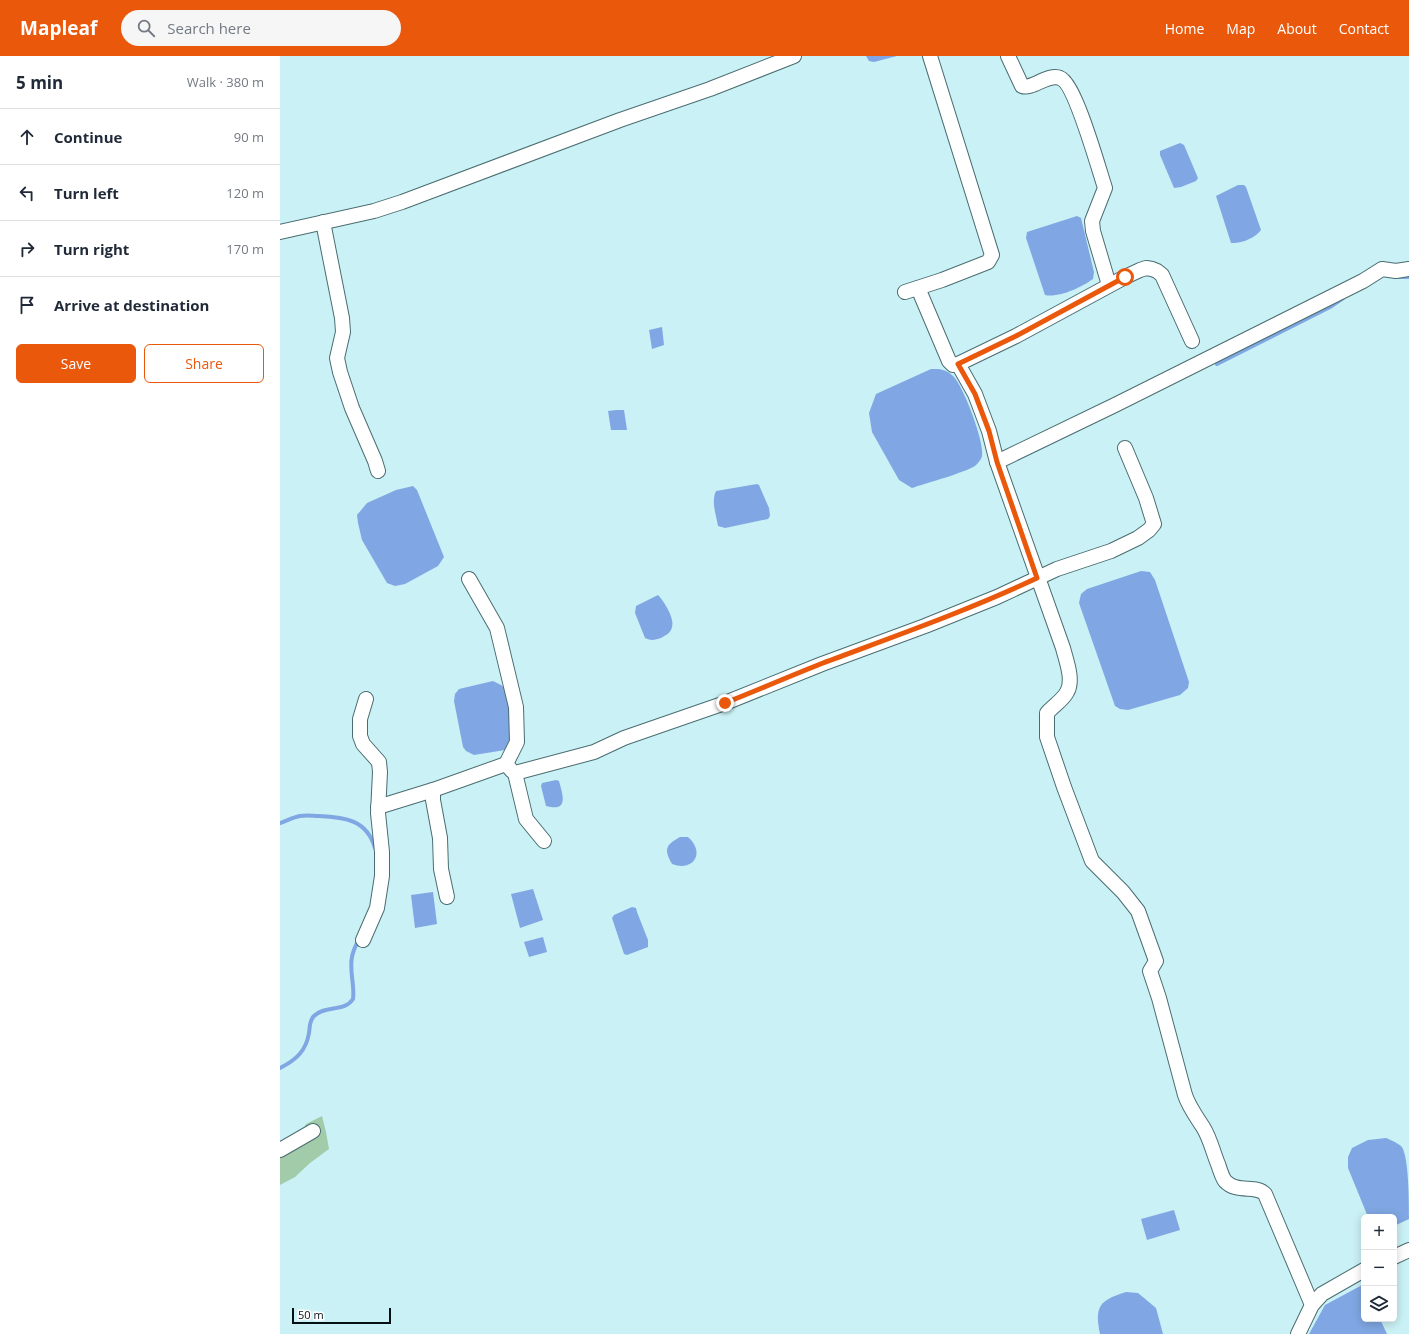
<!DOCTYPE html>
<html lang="en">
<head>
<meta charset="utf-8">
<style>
	:root { --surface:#fff; --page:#f6f6f7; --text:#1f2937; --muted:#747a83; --line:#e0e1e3; --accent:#ea580c }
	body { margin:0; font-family:"Open Sans",sans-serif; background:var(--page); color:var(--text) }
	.controls { position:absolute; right:12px; bottom:12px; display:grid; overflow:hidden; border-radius:6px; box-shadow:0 2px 10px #0003 }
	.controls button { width:36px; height:36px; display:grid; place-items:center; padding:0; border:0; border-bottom:1px solid var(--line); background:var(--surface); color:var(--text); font:20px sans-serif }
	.scale { position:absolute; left:12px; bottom:10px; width:99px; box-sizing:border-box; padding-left:4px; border:2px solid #041012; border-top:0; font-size:11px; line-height:14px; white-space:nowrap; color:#041012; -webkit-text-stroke:3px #fff; paint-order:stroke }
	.stop { position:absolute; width:12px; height:12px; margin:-9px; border:3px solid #ea580c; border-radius:50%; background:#fff }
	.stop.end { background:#ea580c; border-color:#fff; box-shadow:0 1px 4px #0008 }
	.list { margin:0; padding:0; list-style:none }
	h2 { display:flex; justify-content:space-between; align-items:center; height:52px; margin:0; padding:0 16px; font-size:17px }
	h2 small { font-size:13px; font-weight:400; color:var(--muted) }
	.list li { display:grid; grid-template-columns:26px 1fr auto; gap:12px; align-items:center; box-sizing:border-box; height:56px; padding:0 16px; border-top:1px solid var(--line) }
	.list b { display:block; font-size:15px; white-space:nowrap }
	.list em { font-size:13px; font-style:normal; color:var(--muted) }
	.actions { display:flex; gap:8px; padding:12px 16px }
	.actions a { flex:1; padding:9px 0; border:1px solid var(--accent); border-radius:6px; text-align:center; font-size:14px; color:var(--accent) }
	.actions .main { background:var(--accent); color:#fff }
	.icon { flex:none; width:22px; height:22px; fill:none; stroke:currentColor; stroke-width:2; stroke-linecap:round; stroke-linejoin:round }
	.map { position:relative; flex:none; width:1129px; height:1278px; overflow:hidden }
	header { display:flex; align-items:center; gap:24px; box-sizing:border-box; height:56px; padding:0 20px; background:var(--accent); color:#fff }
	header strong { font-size:19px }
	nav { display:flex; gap:22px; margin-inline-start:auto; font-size:14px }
	.search { width:280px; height:36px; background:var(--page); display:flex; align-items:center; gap:10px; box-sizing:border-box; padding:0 14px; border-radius:22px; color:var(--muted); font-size:15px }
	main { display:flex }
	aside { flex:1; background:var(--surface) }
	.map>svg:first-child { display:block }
	.green { fill:#a2cbaa }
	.water { fill:#80a7e3 }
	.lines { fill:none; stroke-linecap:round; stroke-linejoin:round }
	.stream { stroke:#80a7e3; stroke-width:4 }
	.street-casing { stroke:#4a6d71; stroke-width:16 }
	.street { stroke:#fff; stroke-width:14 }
	.route { stroke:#ea580c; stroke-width:5 }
</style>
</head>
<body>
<header>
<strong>Mapleaf</strong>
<div class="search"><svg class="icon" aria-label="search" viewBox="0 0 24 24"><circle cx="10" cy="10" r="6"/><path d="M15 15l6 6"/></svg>Search here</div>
<nav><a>Home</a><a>Map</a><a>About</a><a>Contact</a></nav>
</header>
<main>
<aside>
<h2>5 min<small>Walk · 380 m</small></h2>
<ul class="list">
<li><svg class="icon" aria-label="ahead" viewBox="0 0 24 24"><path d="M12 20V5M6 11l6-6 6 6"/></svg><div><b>Continue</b></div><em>90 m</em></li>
<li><svg class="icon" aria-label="left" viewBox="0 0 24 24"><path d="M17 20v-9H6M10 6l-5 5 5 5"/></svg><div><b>Turn left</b></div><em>120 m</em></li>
<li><svg class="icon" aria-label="right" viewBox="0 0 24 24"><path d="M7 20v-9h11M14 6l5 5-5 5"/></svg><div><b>Turn right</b></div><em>170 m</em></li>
<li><svg class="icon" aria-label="arrive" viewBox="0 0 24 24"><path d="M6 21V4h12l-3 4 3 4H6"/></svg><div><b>Arrive at destination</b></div></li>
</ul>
<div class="actions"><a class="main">Save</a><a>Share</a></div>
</aside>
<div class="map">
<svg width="1129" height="1278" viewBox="0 0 1129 1278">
	<rect width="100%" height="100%" fill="#caf1f5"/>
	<path class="green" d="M42 1060 46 1076 49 1093 30 1107 15 1121 0 1129V1094L11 1096 26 1068Z"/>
	<g class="water">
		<path d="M586 0H617L594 6 589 5Z"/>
		<path d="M900 87 904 89 918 122 916 125 901 131 894 132 880 99V95Z"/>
		<path d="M958 129H964L966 131 981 174C975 182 961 188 951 187L936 140Z"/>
		<path d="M797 160 801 162 814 216 813 223C802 231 779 242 765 239L746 182 747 176Z"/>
		<path d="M382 271 384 289 372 293 369 274Z"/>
		<path d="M651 313C660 313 666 313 673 320 683 329 705 387 702 400 702 402 699 406 697 408 692 415 643 428 632 432L619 424 592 376 589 357 596 338Z"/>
		<path d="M336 354H344L347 374H331L328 355Z"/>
		<path d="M477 428 479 429 489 452 490 460 488 463 445 472 438 470C436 458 431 446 436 435Z"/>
		<path d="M133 430 137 434 164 501 158 510 125 528 115 530 107 527 82 484 78 467 77 459 87 447 116 434Z"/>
		<path d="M861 515 870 516 875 524 909 626 908 632 900 639 848 654 840 653 835 650 799 547 801 538 807 533Z"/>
		<path d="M378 539C384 545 395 563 392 571 391 577 386 579 381 582 375 584 371 585 365 582L355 557 356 550Z"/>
		<path d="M213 625 221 629 226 633 230 658 231 687 225 694 194 699 186 695 183 691 174 645 175 638 179 633Z"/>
		<path d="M276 724 279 725C283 740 289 756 266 750L261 730 262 727Z"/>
		<path d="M400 781H408C426 797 413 816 392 808 384 794 385 789 400 781Z"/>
		<path d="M253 833 263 864 240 872 231 838Z"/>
		<path d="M153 836 157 868 135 872 131 839Z"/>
		<path d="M352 851 356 852 357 856 368 884V891L347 899 344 898 332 862 334 859Z"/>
		<path d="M263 881 267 896 249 901 244 886Z"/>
		<path d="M1106 1082C1111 1084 1118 1087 1122 1091 1129 1103 1129 1147 1129 1163L1114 1170V1161H1088L1068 1112V1101L1072 1092 1088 1084Z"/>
		<path d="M894 1154 900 1174 867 1184 861 1163Z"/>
		<path d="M1084 1228V1263H1100L1107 1278H1029L1045 1249Z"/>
		<path d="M846 1236 858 1237 876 1252 883 1278H820C814 1250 820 1244 846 1236Z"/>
	</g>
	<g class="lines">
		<g class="stream">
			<path d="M1119 221H1129"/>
			<path d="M937 308 1050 251 1063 242"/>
			<path d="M0 767C6 765 14 761 20 760 26 759 33 760 39 760 65 761 87 764 95 792"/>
			<path d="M0 1012C16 1004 26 995 29 977 30 971 29 965 34 960 45 949 65 956 73 943 75 929 69 915 72 901 73 894 77 888 79 882"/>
		</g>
		<defs>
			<g id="street">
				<path d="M728 0 742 30C752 34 768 17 780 22 795 27 819 114 825 132L812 165 813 175 829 229"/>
				<path d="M43 166 62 262 63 276 57 302 60 316 72 352 95 405 98 415"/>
				<path d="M0 176 94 155 122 146 340 64 430 33 514 0"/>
				<path d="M638 232 669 305 673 309 678 308 695 338 709 375 717 406 783 592C786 604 794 624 787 636 783 644 773 650 767 657V681L784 731 812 805 843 836 858 855 876 905 870 915 879 942 905 1039C909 1051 916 1060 923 1071 930 1082 933 1096 938 1108 940 1114 942 1121 945 1125 957 1138 976 1128 985 1138L1032 1249"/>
				<path d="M625 236 662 224 708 206 712 199 650 0"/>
				<path d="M678 308 736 280 845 221 860 214 866 212 872 213 877 215 882 219 912 285"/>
				<path d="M717 406 835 349 1083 225 1102 213 1116 215 1129 213"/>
				<path d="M189 523 217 572 236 651 237 686 226 708"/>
				<path d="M153 734V744L160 782 161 813 167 841"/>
				<path d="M98 751 153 734 226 708 232 715"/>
				<path d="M264 785 246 763 235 717 314 696 344 682 445 647 542 608 645 570 717 541 777 513 831 495 858 482 869 474 874 468 866 442 845 392"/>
				<path d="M83 884 97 852 102 820V796L98 757 100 716 99 706 83 688 80 680V663L86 643"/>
				<path d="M0 1094 33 1075"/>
				<path d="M1114 1201 1129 1194"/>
				<path d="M1018 1278 1032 1249 1042 1238 1084 1214"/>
			</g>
		</defs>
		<use href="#street" class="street-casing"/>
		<use href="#street" class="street"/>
	</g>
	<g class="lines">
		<path class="route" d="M445 647C478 634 510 620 543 607 615 580 687 555 757 522L717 406 709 375 695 338 678 308 736 280 845 221"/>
	</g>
</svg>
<div class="controls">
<button>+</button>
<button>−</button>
<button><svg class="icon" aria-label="layers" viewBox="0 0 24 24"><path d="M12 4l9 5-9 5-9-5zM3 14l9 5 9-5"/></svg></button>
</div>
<div class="scale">50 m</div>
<div class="stop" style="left:845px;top:221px"></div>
<div class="stop end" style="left:445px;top:647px"></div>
</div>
</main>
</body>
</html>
